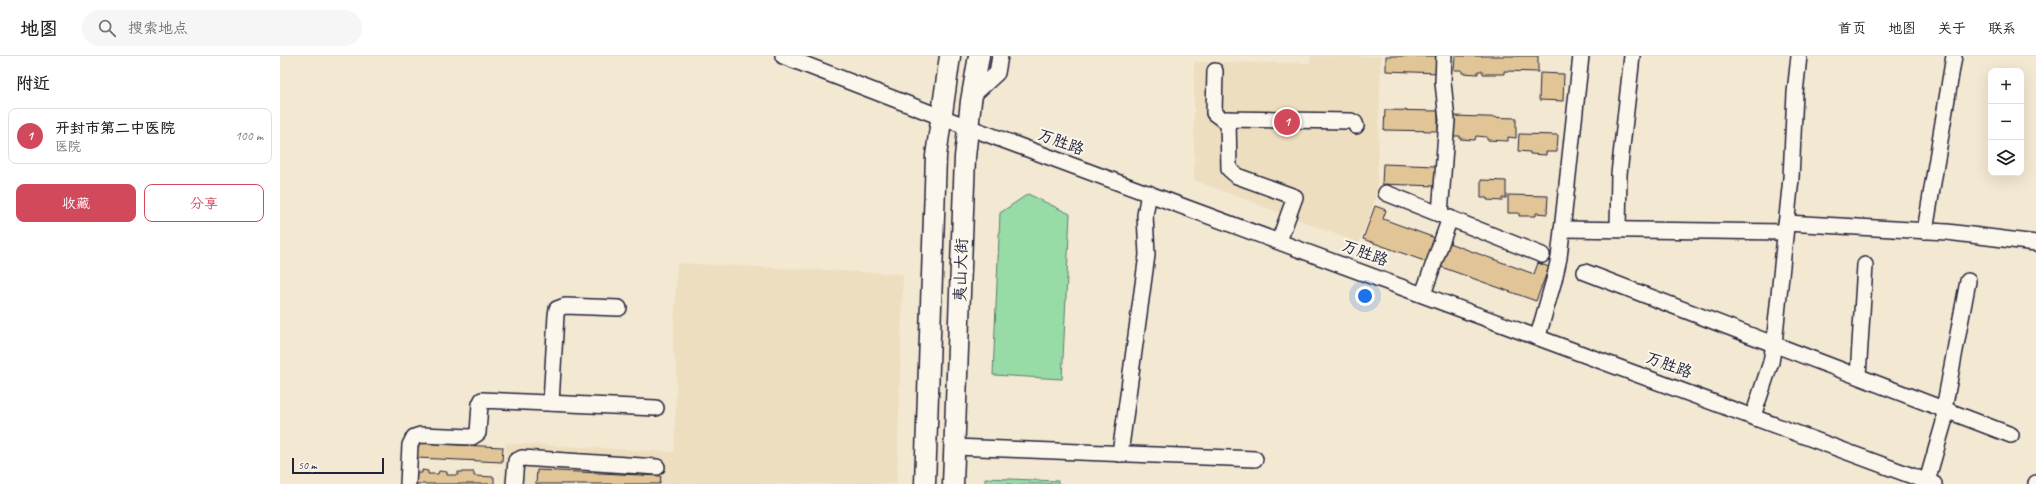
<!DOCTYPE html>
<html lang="zh">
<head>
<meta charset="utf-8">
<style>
	:root { --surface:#fff; --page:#f6f6f6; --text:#222; --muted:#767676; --line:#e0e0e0; --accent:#d1495b }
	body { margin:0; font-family:Caveat,"LXGW WenKai TC",sans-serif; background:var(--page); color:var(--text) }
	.controls { position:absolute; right:12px; top:12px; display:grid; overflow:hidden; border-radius:8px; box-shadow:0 4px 16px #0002 }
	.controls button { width:36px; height:36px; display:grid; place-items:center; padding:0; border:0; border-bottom:1px solid var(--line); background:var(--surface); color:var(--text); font:20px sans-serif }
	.scale { position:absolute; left:12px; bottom:10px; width:92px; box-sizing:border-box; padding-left:4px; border:2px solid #22223b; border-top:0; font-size:11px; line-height:14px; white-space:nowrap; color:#22223b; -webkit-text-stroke:3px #fbf7ec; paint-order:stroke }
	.you { position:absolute; left:1085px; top:240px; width:14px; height:14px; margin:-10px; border:3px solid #fff; border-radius:50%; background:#1a73e8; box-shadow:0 0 0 6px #1a73e833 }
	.badge { display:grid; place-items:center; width:26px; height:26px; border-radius:50%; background:var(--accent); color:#fff; font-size:13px; font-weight:700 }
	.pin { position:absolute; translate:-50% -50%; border:2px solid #fff; box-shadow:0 1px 4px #0006 }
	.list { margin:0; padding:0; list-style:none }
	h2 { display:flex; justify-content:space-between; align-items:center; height:52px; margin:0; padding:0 16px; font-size:17px }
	h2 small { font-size:13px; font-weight:400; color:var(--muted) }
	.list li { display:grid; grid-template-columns:26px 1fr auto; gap:12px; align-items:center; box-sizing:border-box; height:56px; margin:0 8px 8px; padding:0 8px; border:1px solid var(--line); border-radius:8px }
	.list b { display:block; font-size:15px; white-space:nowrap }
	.list p { margin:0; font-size:13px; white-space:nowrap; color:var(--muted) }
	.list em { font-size:13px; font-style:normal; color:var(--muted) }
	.actions { display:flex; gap:8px; padding:12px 16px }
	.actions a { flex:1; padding:9px 0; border:1px solid var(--accent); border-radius:8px; text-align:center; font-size:14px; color:var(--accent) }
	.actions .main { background:var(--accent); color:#fff }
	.icon { flex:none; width:22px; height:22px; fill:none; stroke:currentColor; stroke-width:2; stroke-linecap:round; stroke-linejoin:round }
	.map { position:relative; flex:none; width:1756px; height:428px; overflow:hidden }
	header { display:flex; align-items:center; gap:24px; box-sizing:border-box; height:56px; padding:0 20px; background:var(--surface); border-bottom:1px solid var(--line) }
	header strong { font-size:19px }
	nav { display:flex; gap:22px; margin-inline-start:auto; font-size:14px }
	.search { width:280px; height:36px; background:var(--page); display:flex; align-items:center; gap:10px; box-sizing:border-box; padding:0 14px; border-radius:22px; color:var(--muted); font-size:15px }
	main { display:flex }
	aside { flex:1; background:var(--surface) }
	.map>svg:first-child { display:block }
	.built { fill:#eedec0 }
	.green { fill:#97dba6; stroke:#5c7e70 }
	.building { fill:#e1c596; stroke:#22223b }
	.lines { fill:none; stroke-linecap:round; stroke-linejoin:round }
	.minor-casing { stroke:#22223b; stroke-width:18 }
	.major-casing { stroke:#22223b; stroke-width:23 }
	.minor { stroke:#fbf7ec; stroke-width:15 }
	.major { stroke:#fbf7ec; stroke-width:20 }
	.labels { text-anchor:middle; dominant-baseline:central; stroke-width:4; stroke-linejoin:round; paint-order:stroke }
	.street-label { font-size:16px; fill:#22223b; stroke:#fbf7ec }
</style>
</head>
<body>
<header>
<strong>地图</strong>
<div class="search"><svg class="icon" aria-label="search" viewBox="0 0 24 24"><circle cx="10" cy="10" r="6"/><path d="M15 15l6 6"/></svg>搜索地点</div>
<nav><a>首页</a><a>地图</a><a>关于</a><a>联系</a></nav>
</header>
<main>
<aside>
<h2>附近<small></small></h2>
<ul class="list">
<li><span class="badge">1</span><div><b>开封市第二中医院</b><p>医院</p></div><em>100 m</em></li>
</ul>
<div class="actions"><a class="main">收藏</a><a>分享</a></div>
</aside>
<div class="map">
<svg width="1756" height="428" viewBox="0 0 1756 428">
	<rect width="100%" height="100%" fill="#f3e8d2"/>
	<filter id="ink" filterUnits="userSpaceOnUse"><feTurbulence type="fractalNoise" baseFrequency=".025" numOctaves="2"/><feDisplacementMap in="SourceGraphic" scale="8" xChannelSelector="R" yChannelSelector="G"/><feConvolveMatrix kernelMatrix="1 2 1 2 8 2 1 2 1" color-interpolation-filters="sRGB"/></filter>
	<g filter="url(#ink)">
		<g class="built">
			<path d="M1031 0H1101L1097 139 1079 187 914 124V6L1030 7Z"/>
			<path d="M397 207 623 218 617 428H224L226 387 394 396 397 312 393 293Z"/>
		</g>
		<g class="green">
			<path d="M748 138 790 158 782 323 713 319 720 157Z"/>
			<path d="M705 422 778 425V428H705Z"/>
		</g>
		<g class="building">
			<path d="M1106 0H1159V17L1106 15Z"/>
			<path d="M1175 0H1258V16L1224 15V18H1203V15H1198V18L1182 17V14H1174Z"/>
			<path d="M1260 17 1284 18 1283 45 1259 44Z"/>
			<path d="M1105 54 1158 55V75L1104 74Z"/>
			<path d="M1173 60 1236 62V82L1228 81V85L1207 84V81L1196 80 1195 84 1180 83V80H1172Z"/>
			<path d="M1239 78 1278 79 1277 96H1266V99L1250 98V96L1238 95Z"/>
			<path d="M1103 108 1156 110V130L1102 128Z"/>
			<path d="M1201 124 1226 125V142H1222V145L1207 144V142H1201Z"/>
			<path d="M1228 139 1268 140 1267 158 1256 157V160H1239V157H1228Z"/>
			<path d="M1095 150 1106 154 1103 163 1254 218 1258 207 1269 211 1256 245 1083 183Z"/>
			<path d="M138 387 223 391 222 406 137 402Z"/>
			<path d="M142 414 148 415V418H158L159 415 167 416V419H178V416H194V420L214 421V428H136L137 417H142Z"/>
			<path d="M257 414 381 420 380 428H256Z"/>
		</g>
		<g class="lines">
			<defs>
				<g id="minor">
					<path d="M503 0 661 61 1654 428"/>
					<path d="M935 15 934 57 942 63 1071 65 1075 67 1076 70"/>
					<path d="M692 40 717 17 720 0"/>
					<path d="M948 63 949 113 957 120 1015 141 999 185"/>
					<path d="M1106 137 1262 199"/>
					<path d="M1160 158 1167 64 1163 26 1164 0"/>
					<path d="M1506 167 1667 176 1756 187"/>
					<path d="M1282 173 1505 176"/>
					<path d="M1338 173 1339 118 1352 0"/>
					<path d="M1645 175 1674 0"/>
					<path d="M1305 216 1731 379"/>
					<path d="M1143 238 1170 162"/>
					<path d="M1258 280 1274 224 1279 202 1301 0"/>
					<path d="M1578 320 1585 209"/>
					<path d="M271 347 276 259 277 253 285 250 339 252"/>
					<path d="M1473 360 1491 306 1494 288 1511 122 1515 37 1519 0"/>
					<path d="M675 391 975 403"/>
					<path d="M840 398 867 199 865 159 869 137"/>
					<path d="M1647 425 1664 366V353L1688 225"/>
					<path d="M128 428 130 389 134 381 140 379 192 381 198 377 200 348 202 344 376 352"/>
					<path d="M234 428 236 405 242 402 377 411"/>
					<path d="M1756 428V427"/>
				</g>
				<g id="major">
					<path d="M645 428 656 100 670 0"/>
					<path d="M673 428 685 101 691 45 699 0"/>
				</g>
			</defs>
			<use href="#minor" class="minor-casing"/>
			<use href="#major" class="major-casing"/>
			<use href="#minor" class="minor"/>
			<use href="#major" class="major"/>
		</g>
	</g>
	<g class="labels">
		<g class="street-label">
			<text transform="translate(781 86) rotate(20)">万胜路</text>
			<text transform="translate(1085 197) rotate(20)">万胜路</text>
			<text transform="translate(681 214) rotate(-88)">夷山大街</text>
			<text transform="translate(1389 309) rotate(20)">万胜路</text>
		</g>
	</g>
</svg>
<div class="controls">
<button>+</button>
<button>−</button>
<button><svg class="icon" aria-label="layers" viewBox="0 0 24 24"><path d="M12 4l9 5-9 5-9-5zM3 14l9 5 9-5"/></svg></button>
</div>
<div class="scale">50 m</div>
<div class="you"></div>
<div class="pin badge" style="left:1007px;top:66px">1</div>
</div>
</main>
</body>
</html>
